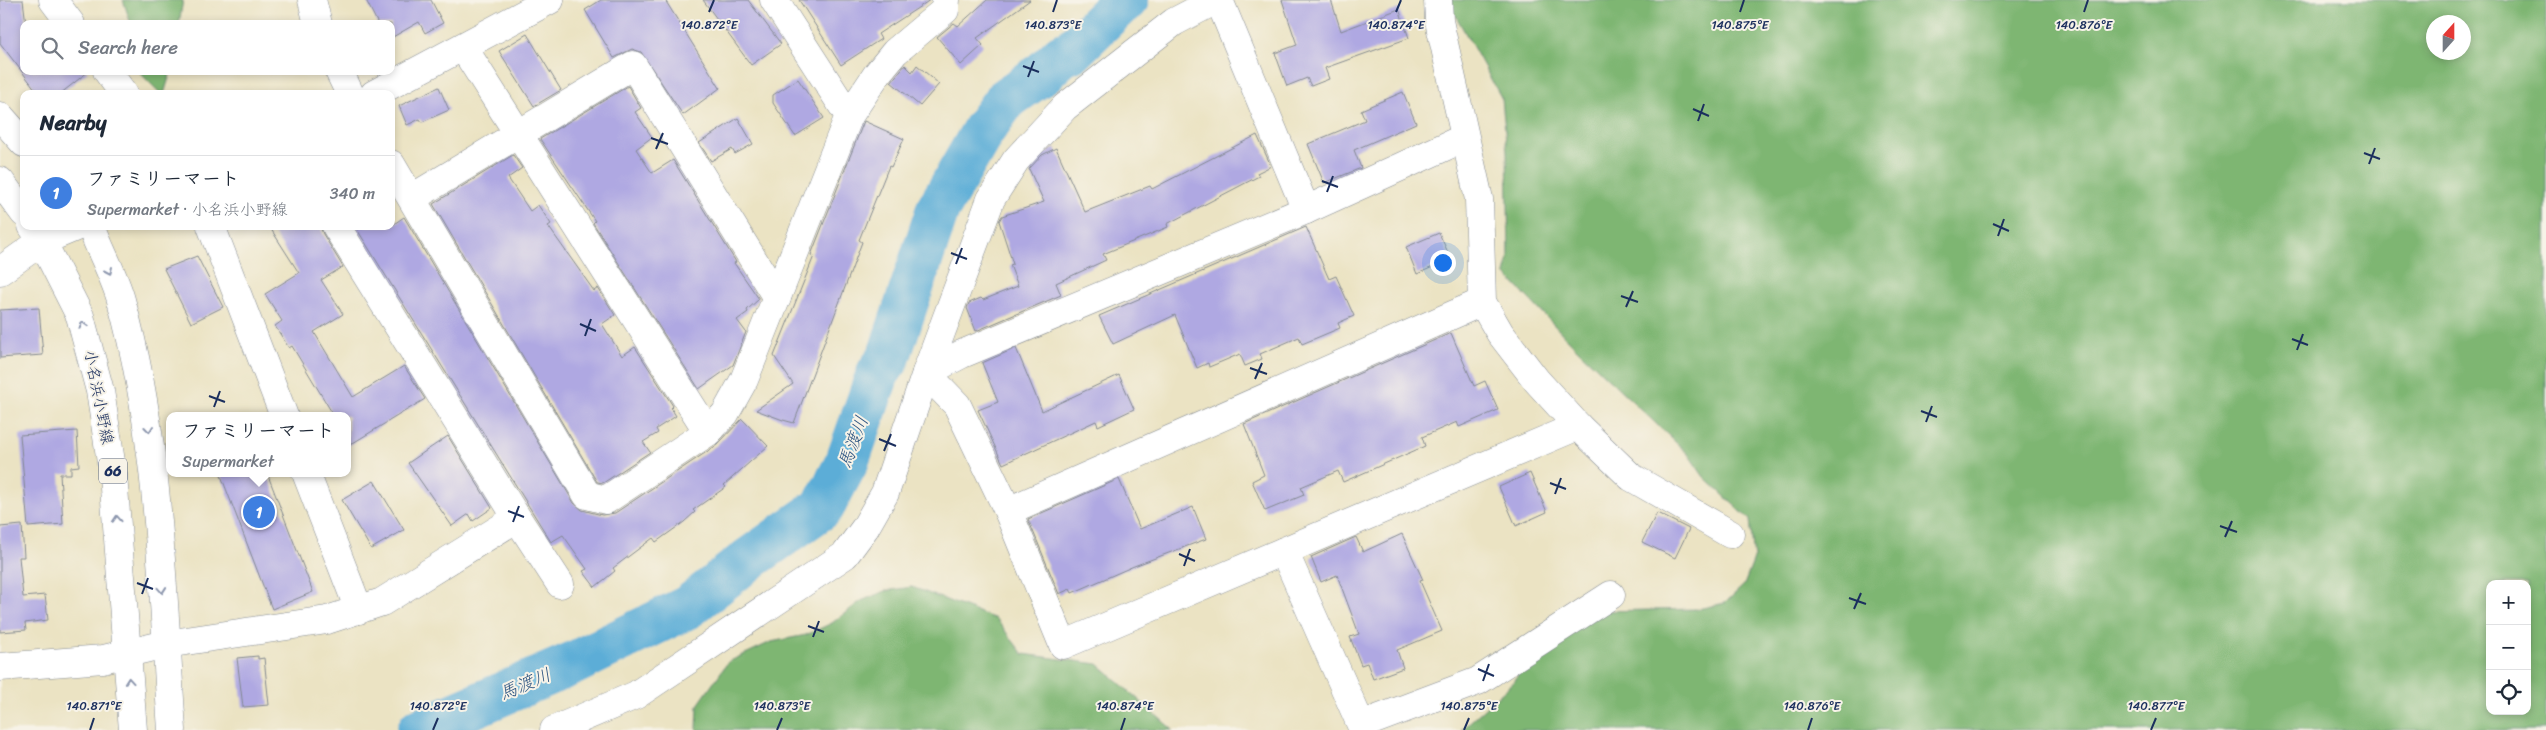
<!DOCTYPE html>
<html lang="en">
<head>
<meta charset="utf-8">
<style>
	:root { --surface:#fff; --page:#f2f2f3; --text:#1f2937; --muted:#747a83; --line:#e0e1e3; --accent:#0b8043 }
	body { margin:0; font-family:Sriracha,"Klee One",sans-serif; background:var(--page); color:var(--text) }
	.controls { position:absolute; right:15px; bottom:15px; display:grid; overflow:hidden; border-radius:10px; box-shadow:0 2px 8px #0003 }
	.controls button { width:45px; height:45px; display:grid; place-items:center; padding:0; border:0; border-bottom:1px solid var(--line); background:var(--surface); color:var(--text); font:25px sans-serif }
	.compass { position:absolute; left:2426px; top:15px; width:45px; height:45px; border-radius:50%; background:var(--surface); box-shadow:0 2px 8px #0003; rotate:21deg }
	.you { position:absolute; left:1442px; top:262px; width:18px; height:18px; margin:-12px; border:4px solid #fff; border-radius:50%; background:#1a73e8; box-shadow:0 0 0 8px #1a73e833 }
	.badge { display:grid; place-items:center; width:32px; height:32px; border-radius:50%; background:var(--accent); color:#fff; font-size:16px; font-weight:700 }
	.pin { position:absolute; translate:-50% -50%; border:2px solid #fff; box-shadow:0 1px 5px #0006 }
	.popup { position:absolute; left:166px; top:412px; width:185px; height:65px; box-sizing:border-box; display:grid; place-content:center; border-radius:10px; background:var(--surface); filter:drop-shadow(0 1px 4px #0005); font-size:16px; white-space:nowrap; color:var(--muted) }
	.popup b { font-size:19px; color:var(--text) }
	.popup::after { content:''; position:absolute; left:50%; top:100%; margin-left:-10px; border:10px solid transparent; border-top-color:var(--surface) }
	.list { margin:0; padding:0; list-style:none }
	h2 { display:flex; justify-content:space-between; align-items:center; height:65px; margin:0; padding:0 20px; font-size:21px }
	h2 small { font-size:16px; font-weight:400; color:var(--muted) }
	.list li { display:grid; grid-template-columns:32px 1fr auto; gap:15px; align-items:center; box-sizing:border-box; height:75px; padding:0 20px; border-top:1px solid var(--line) }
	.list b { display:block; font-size:19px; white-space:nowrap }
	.list p { margin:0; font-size:16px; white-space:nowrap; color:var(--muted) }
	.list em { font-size:16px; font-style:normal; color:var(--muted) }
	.icon { flex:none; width:28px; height:28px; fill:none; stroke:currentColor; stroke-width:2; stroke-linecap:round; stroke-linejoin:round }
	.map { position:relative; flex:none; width:2546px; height:730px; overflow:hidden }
	.search { position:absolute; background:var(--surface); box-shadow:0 2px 8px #0003; left:20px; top:20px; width:375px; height:55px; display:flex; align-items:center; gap:12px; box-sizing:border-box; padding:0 18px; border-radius:10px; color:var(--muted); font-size:19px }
	.panel { position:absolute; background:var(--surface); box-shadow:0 2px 8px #0003; left:20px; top:90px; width:375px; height:140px; border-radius:10px }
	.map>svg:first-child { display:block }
	.forest { fill:#7eb672; stroke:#4c7268; fill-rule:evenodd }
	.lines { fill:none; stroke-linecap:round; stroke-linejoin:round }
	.river { stroke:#5cadd7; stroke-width:44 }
	.building { fill:#afa8e2 }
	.minor-casing { stroke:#838990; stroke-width:29 }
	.major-casing { stroke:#838990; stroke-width:29 }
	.minor { stroke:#fff; stroke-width:28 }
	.major { stroke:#fff; stroke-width:28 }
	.oneway { stroke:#8d97ae }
	.ticks { fill:none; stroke:#1b2f5e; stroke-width:2 }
	.labels { text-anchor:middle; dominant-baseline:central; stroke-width:4; stroke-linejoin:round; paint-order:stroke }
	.shield { fill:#f7f3e8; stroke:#5d6a87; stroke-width:1 }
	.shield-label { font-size:15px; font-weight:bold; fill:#1b2f5e }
	.street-label { font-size:16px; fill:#1b2f5e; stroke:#f7f3e8 }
	.water-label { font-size:18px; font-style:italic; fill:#2e5582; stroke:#f7f3e8 }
	.ticks-label { font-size:12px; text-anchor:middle; fill:#1b2f5e; stroke:#f7f3e8; stroke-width:4; stroke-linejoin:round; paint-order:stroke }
</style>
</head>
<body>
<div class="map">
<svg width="2546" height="730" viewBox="0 0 2546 730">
	<rect width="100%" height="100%" fill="#f7f3e8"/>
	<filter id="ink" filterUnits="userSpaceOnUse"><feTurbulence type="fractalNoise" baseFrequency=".02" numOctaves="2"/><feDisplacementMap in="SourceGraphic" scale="10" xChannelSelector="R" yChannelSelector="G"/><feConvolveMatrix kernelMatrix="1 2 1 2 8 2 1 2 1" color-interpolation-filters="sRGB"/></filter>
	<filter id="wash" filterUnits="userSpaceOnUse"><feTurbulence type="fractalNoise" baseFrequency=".0096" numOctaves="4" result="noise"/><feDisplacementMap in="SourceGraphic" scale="20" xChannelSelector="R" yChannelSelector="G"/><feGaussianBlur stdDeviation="1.12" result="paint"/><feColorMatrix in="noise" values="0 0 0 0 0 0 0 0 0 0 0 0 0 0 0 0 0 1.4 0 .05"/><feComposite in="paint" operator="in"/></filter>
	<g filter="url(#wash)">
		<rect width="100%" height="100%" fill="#ebe3c3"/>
		<g class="forest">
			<path d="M123 0H183L179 24H131Z"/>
			<path d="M1447 0H2546V730H1461L1515 681 1534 633 1600 611 1698 609 1725 603 1744 585 1754 559 1750 520 1704 477 1688 454 1576 348 1505 274 1509 258 1507 152 1502 99ZM2434 22H2464V52H2434ZM2490 584H2527V711H2490Z"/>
			<path d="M138 71H171L164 94H161Z"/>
			<path d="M912 587 996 619 1023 654 1098 664 1173 730H697L698 705 728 662 771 642 806 635 832 623 861 601 885 591Z"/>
		</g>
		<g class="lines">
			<path class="river" d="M419 730 574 663 688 607 748 560 823 507 847 462 878 373 888 359 938 209 984 129 1005 100 1044 72 1062 55 1072 51 1121 3 1127 0"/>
		</g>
		<g id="blocks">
			<g class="building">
				<path d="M0 0H23L26 24H24V71H89L60 94H39L0 43Z"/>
				<path d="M366 0H431L443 23 425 33 419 22 391 38V24H378Z"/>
				<path d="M601 0H665L720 88 683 115 641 52 632 49 614 58 585 10Z"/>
				<path d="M703 0H748L781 44 751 65Z"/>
				<path d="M799 0H930L878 34 881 39 841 65Z"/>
				<path d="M987 0H1030L977 38 983 45 961 65 937 37 954 23 958 26Z"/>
				<path d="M1282 0H1331L1341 31 1399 9 1409 38 1325 68 1329 79 1311 86 1307 78 1287 86 1275 53 1297 45Z"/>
				<path d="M527 34 561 90 534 106 499 51Z"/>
				<path d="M905 65 912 72 917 65 939 84 920 106 891 82Z"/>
				<path d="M798 79 824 118 795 136 773 103V95Z"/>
				<path d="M628 86 641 108 635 112 652 137 636 149 652 173 673 160 736 262 734 263 759 299 747 310 748 312 737 320 746 332 733 365 699 389 593 223 595 221 540 139Z"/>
				<path d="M439 87 449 110 422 122 420 119 407 125 399 106Z"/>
				<path d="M1403 92 1416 123 1354 150 1361 168 1324 183 1308 144 1365 120 1361 110Z"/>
				<path d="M738 118 753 144 735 154 732 149 711 161 699 143Z"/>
				<path d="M864 121 904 139 891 167 889 166 859 240 862 242 794 423 783 420 756 410 793 384 774 356 814 256 811 255Z"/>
				<path d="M1257 135 1271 166 1257 173 1259 176 1167 224 1168 227 1103 254 1106 260 1056 283 1061 295 976 331 967 308 969 303 981 298 983 300 1018 286 1010 265 1013 264 999 221 1002 216 1044 202 1029 169 1042 155 1056 148 1085 212 1150 186 1152 189Z"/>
				<path d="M513 155 522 168 508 178 530 211 538 205 551 224 548 226 594 291 598 288 615 315 602 324 622 356 635 347 673 406 671 408 676 416 656 429 658 433 643 442 650 452 603 483 597 482 433 204Z"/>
				<path d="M404 217 574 503 582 510 602 515 615 513 717 445 742 419 768 446 724 485 726 487 693 510 695 512 684 522 656 542 653 538 613 568 615 571 595 587 583 571 587 569 563 535 551 542 355 226H391Z"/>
				<path d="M269 226H320L323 234 343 267 321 280 343 314 314 332 353 397 404 366 425 399 348 446V416H322L331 411 292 346 289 348 275 326 282 321 265 294 299 273Z"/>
				<path d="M1306 227 1329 279 1336 276 1354 316 1338 323 1340 328 1302 344 1299 337 1260 354 1262 359 1245 366 1240 354 1209 367 1208 363 1197 368 1175 315 1113 344 1099 316Z"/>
				<path d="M1439 233 1451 259 1417 274 1406 247Z"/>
				<path d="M197 256 223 307 191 323 164 269Z"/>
				<path d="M39 308 43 355 0 358V310Z"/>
				<path d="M1451 333 1474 386 1485 381 1498 410 1459 427 1457 422 1422 437 1425 446 1343 482 1338 471 1301 487 1304 495 1265 511 1252 481 1264 475 1244 424Z"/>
				<path d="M1016 348 1042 411 1119 375 1134 409 1098 426 1096 421 1003 464 978 410 998 402 982 363Z"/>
				<path d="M77 431 79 466 71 467V474H60L63 524 28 527 20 435Z"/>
				<path d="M448 436 492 508 473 521 469 514 452 526 408 463Z"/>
				<path d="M220 473H267L313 592 272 609Z"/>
				<path d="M1530 473 1547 512 1516 526 1499 487Z"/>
				<path d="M1119 479 1140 529 1193 507 1206 539 1134 566 1072 593 1070 589 1059 594 1028 519Z"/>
				<path d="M374 481 404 530 371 549 342 500Z"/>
				<path d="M1657 513 1689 529 1675 558 1642 542Z"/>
				<path d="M22 525 24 557H19L23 597 45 595 48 620 25 623 26 630 0 632V527Z"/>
				<path d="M1402 534 1423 580 1420 581 1442 631 1397 650 1403 668 1373 679 1367 663 1361 665 1350 637 1359 634 1337 575 1321 582 1311 557 1356 537 1363 552Z"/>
				<path d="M258 656V659L264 658 269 705 243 707 237 658Z"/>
			</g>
		</g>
	</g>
	<g filter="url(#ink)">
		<use href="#blocks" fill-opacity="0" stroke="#838990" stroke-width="1"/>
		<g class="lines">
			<defs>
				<g id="minor">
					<path d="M53 0 71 24"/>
					<path d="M312 0 318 24"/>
					<path d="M1219 0 1306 210"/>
					<path d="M1438 0 1439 21 1479 199 1482 302 1500 333 1537 381 1578 426 1631 477 1730 534"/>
					<path d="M463 47 708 432"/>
					<path d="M107 71 124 94"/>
					<path d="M339 71 350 94"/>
					<path d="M374 94 550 0"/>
					<path d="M849 116 877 74 895 52 945 10 946 0"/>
					<path d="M1464 138 1306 210 962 354 926 373 957 405 1008 511 1063 645 1578 426"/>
					<path d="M391 164 587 495 606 500 708 432 725 414 744 380 849 116 774 0"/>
					<path d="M412 198 633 65 777 298"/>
					<path d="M211 226 284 416"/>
					<path d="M336 226 517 518 560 584"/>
					<path d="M0 271 42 241 78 226"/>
					<path d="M306 473 359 610"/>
					<path d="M1008 511 1482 302"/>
					<path d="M1284 551 1361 725 1478 681 1611 595"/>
					<path d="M0 667 103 659 166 644 327 620 382 602 517 518"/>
					<path d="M554 730 636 695 845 555 865 528 885 493 926 373 991 199 1016 160 1065 107 1174 22 1216 0"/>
				</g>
				<g id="major">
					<path d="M0 116 24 143"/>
					<path d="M0 181 24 213"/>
					<path d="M32 226 42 241 80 316 100 391 113 475 133 730"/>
					<path d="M91 226C100 251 114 275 121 300 160 439 162 587 172 730"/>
				</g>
			</defs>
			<use href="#minor" class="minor-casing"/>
			<use href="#major" class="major-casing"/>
			<use href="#minor" class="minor"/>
			<use href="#major" class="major"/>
		</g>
		<defs><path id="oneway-chevron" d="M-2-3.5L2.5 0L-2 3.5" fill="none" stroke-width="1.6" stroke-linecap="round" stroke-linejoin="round" transform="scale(1.25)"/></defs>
		<g class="oneway">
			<use href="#oneway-chevron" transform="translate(109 271) rotate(66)"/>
			<use href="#oneway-chevron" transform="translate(83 325) rotate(-107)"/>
			<use href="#oneway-chevron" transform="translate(149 429) rotate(83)"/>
			<use href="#oneway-chevron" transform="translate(117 519) rotate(-94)"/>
			<use href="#oneway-chevron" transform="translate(162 590) rotate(85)"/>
			<use href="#oneway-chevron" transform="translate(129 681) rotate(-95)"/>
		</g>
	</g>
	<path class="ticks" d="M709 12 714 0M1053 12 1057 0M1396 12 1401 0M1740 12 1744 0M2084 12 2088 0M1023 66 1039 72M1028 77 1034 61M1693 109 1709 116M1698 121 1704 104M651 138 668 144M656 149 663 133M2364 153 2380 159M2369 164 2375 148M1322 181 1338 187M1327 192 1333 176M1993 224 2009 231M1998 236 2004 219M951 253 967 259M956 264 962 248M1621 296 1638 302M1626 307 1633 291M580 324 596 331M585 336 591 319M2292 339 2308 345M2297 350 2303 334M1250 368 1267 374M1255 379 1262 363M209 396 225 402M214 407 220 391M1921 411 1937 417M1926 422 1932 406M879 439 896 446M884 451 891 434M1550 483 1566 489M1555 494 1561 478M508 511 524 517M513 522 519 506M2220 526 2237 532M2225 537 2232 521M1179 554 1195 561M1184 566 1190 549M137 583 153 589M142 594 148 578M1849 598 1866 604M1854 609 1861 593M808 626 824 632M813 637 819 621M1478 669 1494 676M1483 681 1489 664M90 730 94 718M433 730 438 718M777 730 782 718M1121 730 1125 718M1464 730 1469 718M1808 730 1812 718M2151 730 2156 718"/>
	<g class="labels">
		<rect class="shield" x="99" y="458.5" width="28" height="25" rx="4"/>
		<g class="shield-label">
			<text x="113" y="471">66</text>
		</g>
		<g class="street-label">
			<text transform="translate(99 397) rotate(79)">小名浜小野線</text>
		</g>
		<g class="water-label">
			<text transform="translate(853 442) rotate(-69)">馬渡川</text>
			<text transform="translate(525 684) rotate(-23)">馬渡川</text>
		</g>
	</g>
	<g class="ticks-label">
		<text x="709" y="29">140.872°E</text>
		<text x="1053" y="29">140.873°E</text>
		<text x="1396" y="29">140.874°E</text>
		<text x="1740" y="29">140.875°E</text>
		<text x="2084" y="29">140.876°E</text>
		<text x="94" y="710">140.871°E</text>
		<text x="438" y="710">140.872°E</text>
		<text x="782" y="710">140.873°E</text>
		<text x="1125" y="710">140.874°E</text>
		<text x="1469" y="710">140.875°E</text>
		<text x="1812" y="710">140.876°E</text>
		<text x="2156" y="710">140.877°E</text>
	</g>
</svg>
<div class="controls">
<button>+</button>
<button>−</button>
<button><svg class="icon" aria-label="locate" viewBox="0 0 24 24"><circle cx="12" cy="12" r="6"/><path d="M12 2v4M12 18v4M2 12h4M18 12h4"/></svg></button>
</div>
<svg class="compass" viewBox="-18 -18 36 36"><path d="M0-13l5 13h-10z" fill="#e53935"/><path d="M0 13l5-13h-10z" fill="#747a83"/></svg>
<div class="you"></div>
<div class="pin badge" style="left:259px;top:512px;background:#3f7fe0">1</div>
<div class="popup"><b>ファミリーマート</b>Supermarket</div>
<div class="search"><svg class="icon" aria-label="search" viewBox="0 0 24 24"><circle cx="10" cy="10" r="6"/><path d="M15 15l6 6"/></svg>Search here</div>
<section class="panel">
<h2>Nearby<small></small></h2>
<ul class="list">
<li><span class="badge" style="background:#3f7fe0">1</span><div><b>ファミリーマート</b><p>Supermarket · 小名浜小野線</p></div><em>340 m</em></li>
</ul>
</section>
</div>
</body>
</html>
